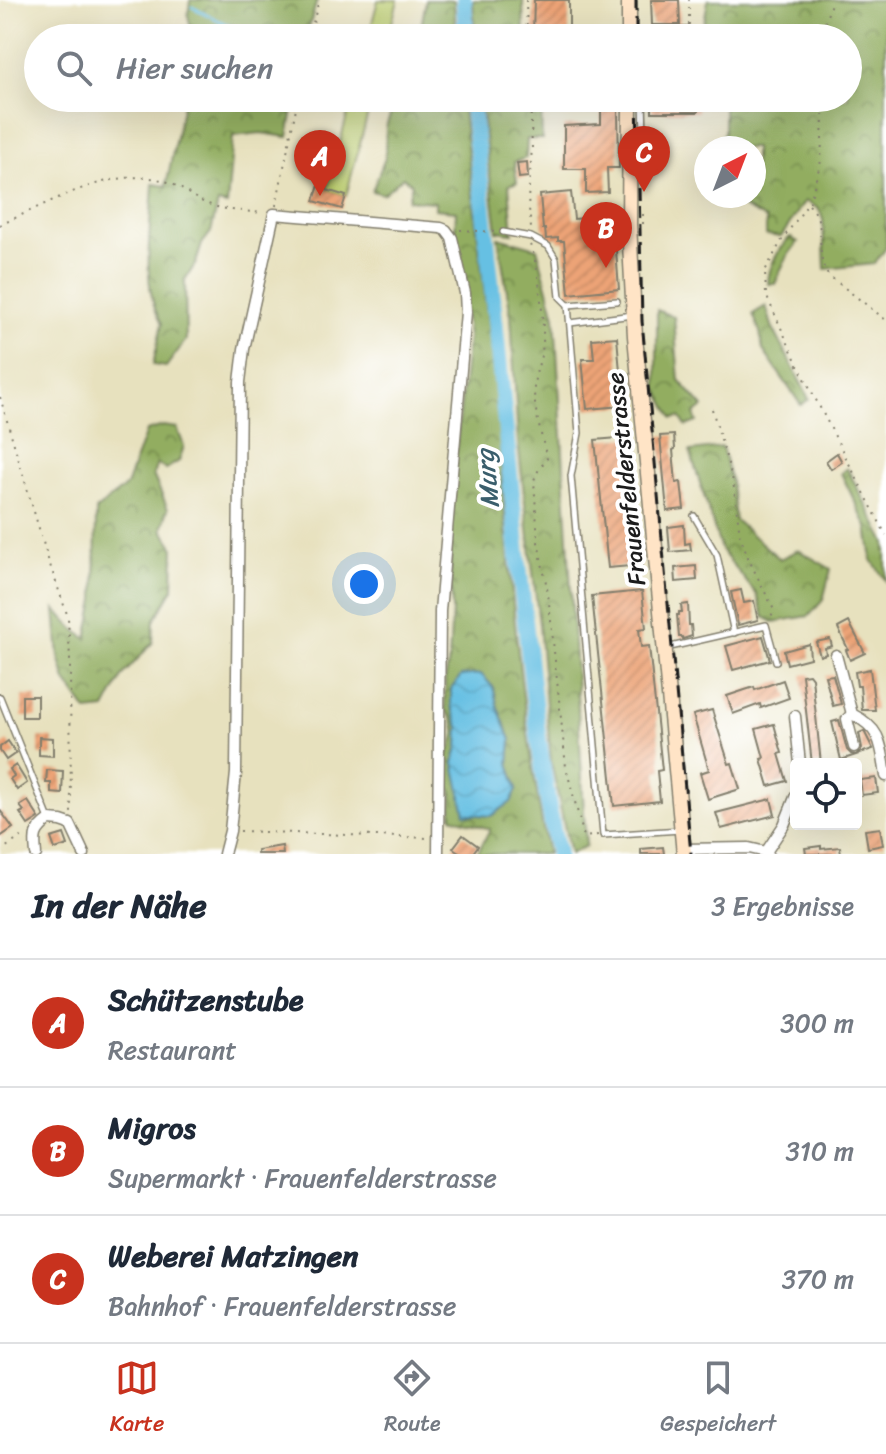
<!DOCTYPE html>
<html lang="de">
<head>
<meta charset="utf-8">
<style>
	:root { --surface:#fff; --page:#f6f6f7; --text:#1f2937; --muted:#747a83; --line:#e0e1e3; --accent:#c8321e }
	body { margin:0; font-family:Sriracha,sans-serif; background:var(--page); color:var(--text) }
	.controls { position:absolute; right:24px; bottom:24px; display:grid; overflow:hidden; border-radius:8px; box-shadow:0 8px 32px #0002 }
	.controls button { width:72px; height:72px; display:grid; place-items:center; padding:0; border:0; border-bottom:2px solid var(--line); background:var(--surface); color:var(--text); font:40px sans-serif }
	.compass { position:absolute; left:694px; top:136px; width:72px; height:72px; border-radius:50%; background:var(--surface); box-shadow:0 8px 32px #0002; rotate:42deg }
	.you { position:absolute; left:364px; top:584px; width:28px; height:28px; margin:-20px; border:6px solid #fff; border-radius:50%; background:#1a73e8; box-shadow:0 0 0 12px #1a73e833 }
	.badge { display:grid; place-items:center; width:52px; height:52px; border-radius:50%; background:var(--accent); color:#fff; font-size:26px; font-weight:700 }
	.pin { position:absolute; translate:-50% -66px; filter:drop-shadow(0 2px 4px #0008) }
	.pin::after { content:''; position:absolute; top:42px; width:28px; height:24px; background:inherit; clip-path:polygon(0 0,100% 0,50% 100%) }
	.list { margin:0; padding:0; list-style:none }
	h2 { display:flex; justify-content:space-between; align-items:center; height:104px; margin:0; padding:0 32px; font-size:34px }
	h2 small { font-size:26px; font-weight:400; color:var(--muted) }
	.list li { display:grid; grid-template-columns:52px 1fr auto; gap:24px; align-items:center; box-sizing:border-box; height:128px; padding:0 32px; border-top:2px solid var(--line) }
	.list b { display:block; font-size:30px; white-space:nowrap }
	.list p { margin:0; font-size:26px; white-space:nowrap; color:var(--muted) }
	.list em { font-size:26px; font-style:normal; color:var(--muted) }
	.icon { flex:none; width:44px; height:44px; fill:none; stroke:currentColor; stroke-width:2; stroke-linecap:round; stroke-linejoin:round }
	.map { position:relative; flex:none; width:886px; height:854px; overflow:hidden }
	.search { position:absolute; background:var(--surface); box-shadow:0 8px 32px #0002; left:24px; right:24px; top:24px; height:88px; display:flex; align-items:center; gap:20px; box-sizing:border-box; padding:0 28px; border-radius:44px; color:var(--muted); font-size:30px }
	.sheet { height:488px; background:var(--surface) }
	nav { display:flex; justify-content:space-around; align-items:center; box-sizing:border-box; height:112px; border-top:2px solid var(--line); background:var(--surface); font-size:22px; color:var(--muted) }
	nav a { display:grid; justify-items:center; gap:4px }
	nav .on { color:var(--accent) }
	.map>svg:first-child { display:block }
	.green { fill:#b8c96c; stroke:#6a7244; stroke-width:2 }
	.forest { fill:url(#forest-crowns); stroke:#57643e; stroke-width:2; fill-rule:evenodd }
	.water { fill:url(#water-waves); stroke:#416e80; stroke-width:2 }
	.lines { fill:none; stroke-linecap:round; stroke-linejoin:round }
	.stream { stroke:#66c0e3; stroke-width:3 }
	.river { stroke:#66c0e3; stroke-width:16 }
	.building { fill:url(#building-hatch) }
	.lane-casing { stroke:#827e6d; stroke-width:8 }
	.street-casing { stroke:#827e6d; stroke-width:13 }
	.secondary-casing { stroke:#827e6d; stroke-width:17 }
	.path { stroke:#827e6d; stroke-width:2; stroke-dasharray:2 6; stroke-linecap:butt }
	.lane { stroke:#fff; stroke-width:5 }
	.street { stroke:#fff; stroke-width:10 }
	.secondary { stroke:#ffe4c6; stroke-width:14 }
	.rail { stroke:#1c1c1c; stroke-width:3; stroke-dasharray:12 6; stroke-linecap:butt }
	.labels { text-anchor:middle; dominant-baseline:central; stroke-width:8; stroke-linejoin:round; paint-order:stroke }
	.street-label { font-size:24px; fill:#1c1c1c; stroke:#fff }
	.water-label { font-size:26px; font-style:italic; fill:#3a5e6c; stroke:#fff }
</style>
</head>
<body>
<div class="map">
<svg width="886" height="854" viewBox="0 0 886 854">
	<defs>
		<pattern id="forest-crowns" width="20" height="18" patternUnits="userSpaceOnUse" patternTransform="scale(2)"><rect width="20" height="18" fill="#92ad60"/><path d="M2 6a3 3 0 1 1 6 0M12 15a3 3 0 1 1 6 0" fill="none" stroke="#768c4e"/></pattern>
		<pattern id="water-waves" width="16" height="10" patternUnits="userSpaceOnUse" patternTransform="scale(2)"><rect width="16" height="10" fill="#66c0e3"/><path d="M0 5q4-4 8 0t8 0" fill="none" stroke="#58a4c2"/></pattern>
		<pattern id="building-hatch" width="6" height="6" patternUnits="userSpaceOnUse" patternTransform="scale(2)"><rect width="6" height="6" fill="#eca376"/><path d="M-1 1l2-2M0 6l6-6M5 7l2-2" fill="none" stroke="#ca8c66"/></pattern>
	</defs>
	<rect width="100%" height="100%" fill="#fff"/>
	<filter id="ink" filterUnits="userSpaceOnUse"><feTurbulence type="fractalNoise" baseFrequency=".0125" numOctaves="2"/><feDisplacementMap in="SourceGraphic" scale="16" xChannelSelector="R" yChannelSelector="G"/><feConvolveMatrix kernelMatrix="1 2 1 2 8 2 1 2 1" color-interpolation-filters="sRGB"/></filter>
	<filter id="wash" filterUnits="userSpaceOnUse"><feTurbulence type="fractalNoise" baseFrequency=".006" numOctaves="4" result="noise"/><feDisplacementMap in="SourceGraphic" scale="32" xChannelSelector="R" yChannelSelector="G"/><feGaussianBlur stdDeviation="1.8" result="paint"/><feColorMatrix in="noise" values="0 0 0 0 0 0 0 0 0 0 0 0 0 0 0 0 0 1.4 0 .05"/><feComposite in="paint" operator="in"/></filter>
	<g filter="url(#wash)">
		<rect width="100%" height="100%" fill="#e7e1be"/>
		<g class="green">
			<path d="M378 0H398L388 38H368Z"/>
			<path d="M352 98H372L346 196 327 190Z"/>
		</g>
		<g class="forest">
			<path d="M190 0H317L306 38H193L188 15Z"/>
			<path d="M426 0H454L456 38H419Z"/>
			<path d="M473 0H523L524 38H475Z"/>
			<path d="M708 0H886V248L874 264 825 269 823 220 819 209 805 201 781 237 766 235V219L735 203 730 196H754V148H714L724 133V98H848V38H723L702 34Z"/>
			<path d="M184 98H295L288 137 261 133 233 136 227 205 218 203 211 232 202 244 196 263 185 280 186 340 166 367 153 365 162 323C140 290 151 223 153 184L166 186Z"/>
			<path d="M396 98H462C473 207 489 316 499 425 501 451 501 477 504 504 514 621 525 738 548 854H477L490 829 452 817V790L443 785C444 778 443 771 445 765 450 742 465 731 445 710V680L449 660 452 610 449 519 468 337 455 230 456 211 435 209V202L408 200 412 184 403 177 383 194 372 191 385 158 386 127ZM493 687 498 708 511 740 509 763 517 789 454 763 458 747 459 727 451 706Z"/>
			<path d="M480 98H541L542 139H527L526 158 514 162 517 182 509 185 513 233 497 231Z"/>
			<path d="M498 237 537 248 555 316 586 846 570 854 551 762 539 625 518 442 511 316Z"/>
			<path d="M790 237 798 242 786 258 775 284H768C768 268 778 249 790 237Z"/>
			<path d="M766 306 772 326 809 399 801 405 763 350 760 332 753 314Z"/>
			<path d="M657 310 674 317 679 380 703 407 694 414 697 422 686 426 680 417 673 418 657 388Z"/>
			<path d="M163 426 177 428 184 446 179 461 166 469 157 464 153 475 168 509 162 529 174 548 173 589 154 621 153 642 123 675 105 709 87 711 66 681 59 657 55 609 73 628 87 639 95 600 96 510 126 486 146 431Z"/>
			<path d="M722 447 731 482 735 520 780 559 798 550 831 569 823 600 809 616 773 622 764 617 757 595 721 550 690 451Z"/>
			<path d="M847 468 886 543V581L872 560 867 527 841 473Z"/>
		</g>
		<path class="water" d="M481 674 493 687 498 708 511 740 509 763 517 789 511 802 491 816 465 814 454 763 458 747 459 727 451 706V689L461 676Z"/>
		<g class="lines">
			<path class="stream" d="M192 7 232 27 285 38"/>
			<g class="river">
				<path d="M464 0 466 38"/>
				<path d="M471 98C491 259 504 421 521 583 531 673 539 765 558 854"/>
			</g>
		</g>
		<g id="blocks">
			<g class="building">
				<path d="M534 0H569V32L533 34Z"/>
				<path d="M651 0H679L680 25H652Z"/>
				<path d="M652 98H697L698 112H652Z"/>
				<path d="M601 109H618L619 168H607L608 192 586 193V169H564V126L601 124Z"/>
				<path d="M527 162 528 177 519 178 517 163Z"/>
				<path d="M320 182 328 185 327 190 346 196 342 209 314 201Z"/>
				<path d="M571 192 574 219 607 216 609 237H615L619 289 569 294 564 241H558V238L546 239 545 229H543L540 195Z"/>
				<path d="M617 337 623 406 587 409 582 359H594L592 339Z"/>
				<path d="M674 435 675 449 673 450 676 483 681 482 684 509 667 511 660 436Z"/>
				<path d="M630 437 642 565 608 568 595 440Z"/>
				<path d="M837 453 842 462 831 469 826 461Z"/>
				<path d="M684 525 685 544 690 543 691 550 670 552 668 527Z"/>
				<path d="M696 566 697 580 676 582 675 568Z"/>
				<path d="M741 590 744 603 754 601 758 620 738 625 731 592Z"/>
				<path d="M642 591 646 628 639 629 641 647 649 646 662 770 657 771 660 801 614 806 592 596Z"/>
				<path d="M688 604 689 625H691L692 636 683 639 682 637H679L677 615H679V612H682L681 605Z"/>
				<path d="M849 622 865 653 850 660 846 650 848 649 838 628Z"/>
				<path d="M763 636 770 660 733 670 726 646Z"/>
				<path d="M830 639 832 646 825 648 826 654 820 656 816 642Z"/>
				<path d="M809 644 810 658 787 664 784 651Z"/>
				<path d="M870 669 875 710H862L860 686H857L855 672Z"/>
				<path d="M809 674 812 678 821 764H812L802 675Z"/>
				<path d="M833 675 841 704 833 706 825 676Z"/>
				<path d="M783 680 789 698 761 708 760 704 733 714 727 696 754 687 755 690Z"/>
				<rect x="22" y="696" width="15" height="21"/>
				<path d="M712 710 729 764 732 763 740 789 708 799 700 773 709 770 693 715Z"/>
				<path d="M839 720 847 750 851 754 856 755 841 760 832 722Z"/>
				<path d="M774 724 782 753 779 754 787 781 769 786 761 759 764 758 756 729Z"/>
				<path d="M864 731 873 749 857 754 862 748 859 733Z"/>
				<path d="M39 737 53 738V756L39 755Z"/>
				<path d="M8 741 16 753 6 760 0 751V747Z"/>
				<path d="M16 765 27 783 17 790 10 779 14 776 10 769Z"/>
				<path d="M47 770 63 771 62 794 51 793V783H46Z"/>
				<path d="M876 778 878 793 862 795 860 780Z"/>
				<path d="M771 799 775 815 721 829 716 813Z"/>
				<path d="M28 801 39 818 28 825 20 813 24 811 20 806Z"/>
				<path d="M0 810 13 828 0 837Z"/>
				<path d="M880 828 883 845 868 848 865 830Z"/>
				<path d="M64 834 68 845 55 849 51 838Z"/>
				<path d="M463 835 478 846 472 854H462L453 848Z"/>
				<path d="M282 846 283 854H257V850Z"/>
				<path d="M821 846V849L840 847 841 854H806L805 848Z"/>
				<path d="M663 847 664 854H641V849Z"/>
			</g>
		</g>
	</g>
	<g filter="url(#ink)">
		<use href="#blocks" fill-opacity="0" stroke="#827e6d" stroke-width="2"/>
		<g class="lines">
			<defs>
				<g id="lane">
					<path d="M630 34H642L646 31 689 30"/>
					<path d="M643 98 644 138 651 145 652 169"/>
					<path d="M503 232 531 237 548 246 556 259 560 297 568 305 579 433 571 476 603 835 681 830"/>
					<path d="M568 305 617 301"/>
					<path d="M570 323 633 315"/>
					<path d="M694 516 717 555 734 633"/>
					<path d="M666 648 766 625 776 661"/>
					<path d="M0 697 49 819"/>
				</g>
				<g id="street">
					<path d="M836 655 852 714C882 729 881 745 886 776"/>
					<path d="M852 714 847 719 854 747"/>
					<path d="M795 716 800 764"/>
					<path d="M683 849 749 848 766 852 768 854"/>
					<path d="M766 852 784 825 796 795"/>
					<path d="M36 854C34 836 34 831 49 820L61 821 70 824 84 854"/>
					<path d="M224 854 230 831 236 773 240 382 244 349 274 214 441 228 446 230 452 238 465 293 466 312 440 611 438 854"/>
				</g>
				<g id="secondary">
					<path d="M629 0V38"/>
					<path d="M630 98 629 225 635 336 684 854"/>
				</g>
			</defs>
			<use href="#lane" class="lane-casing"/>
			<use href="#street" class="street-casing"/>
			<use href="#secondary" class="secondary-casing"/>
			<g class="path">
				<path d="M526 0 527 38"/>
				<path d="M689 25V0"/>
				<path d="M309 38 319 0"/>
				<path d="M823 38 822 32 832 0"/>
				<path d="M530 98 532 148 528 199 531 228"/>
				<path d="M824 98 821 161 810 201 782 240 765 271 766 295 798 365 886 535"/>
				<path d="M809 205C829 223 813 253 828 275L886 320"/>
				<path d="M276 206 298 98"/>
				<path d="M643 214V224"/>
				<path d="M0 225C47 204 112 165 165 181 181 186 193 199 208 204 226 211 245 211 263 213"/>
				<path d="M460 230 497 232"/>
				<path d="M530 245C539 262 544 323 543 343 542 360 533 375 534 392 535 414 542 437 547 459L539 469 534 480 538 542 548 593 566 767 584 837 598 835"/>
				<path d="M0 397 48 559 68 617 70 660 71 813"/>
				<path d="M712 409 733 481 740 535 749 560 774 610 769 621"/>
				<path d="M240 831 429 838"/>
				<path d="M0 851 26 834"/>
			</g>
			<use href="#lane" class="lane"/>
			<use href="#street" class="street"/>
			<use href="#secondary" class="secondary"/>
			<g class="rail">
				<path d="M636 0V38"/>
				<path d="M637 98 642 321 691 854"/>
			</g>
		</g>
	</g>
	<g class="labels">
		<g class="street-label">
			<text transform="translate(626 479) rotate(-96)">Frauenfelderstrasse</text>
		</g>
		<g class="water-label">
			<text transform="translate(487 479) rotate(-96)">Murg</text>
		</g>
	</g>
</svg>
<div class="controls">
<button><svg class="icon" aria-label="locate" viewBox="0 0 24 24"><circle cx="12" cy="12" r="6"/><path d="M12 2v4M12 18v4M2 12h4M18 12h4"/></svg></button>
</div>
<svg class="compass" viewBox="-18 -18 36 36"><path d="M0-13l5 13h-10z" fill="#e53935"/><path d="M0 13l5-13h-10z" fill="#747a83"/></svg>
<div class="you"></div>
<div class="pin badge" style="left:320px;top:196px">A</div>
<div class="pin badge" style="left:606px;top:268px">B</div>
<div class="pin badge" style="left:644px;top:192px">C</div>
<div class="search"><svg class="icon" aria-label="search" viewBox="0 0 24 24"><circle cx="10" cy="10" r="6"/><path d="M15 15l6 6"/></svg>Hier suchen</div>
</div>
<section class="sheet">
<h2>In der Nähe<small>3 Ergebnisse</small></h2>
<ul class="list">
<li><span class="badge">A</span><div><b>Schützenstube</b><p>Restaurant</p></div><em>300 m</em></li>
<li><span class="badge">B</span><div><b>Migros</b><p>Supermarkt · Frauenfelderstrasse</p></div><em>310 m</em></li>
<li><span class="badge">C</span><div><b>Weberei Matzingen</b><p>Bahnhof · Frauenfelderstrasse</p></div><em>370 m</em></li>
</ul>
</section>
<nav>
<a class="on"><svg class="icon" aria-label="map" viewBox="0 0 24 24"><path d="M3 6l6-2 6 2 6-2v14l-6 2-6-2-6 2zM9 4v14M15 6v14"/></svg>Karte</a>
<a><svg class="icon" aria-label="directions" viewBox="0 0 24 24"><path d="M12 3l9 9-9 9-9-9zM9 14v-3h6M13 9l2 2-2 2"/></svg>Route</a>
<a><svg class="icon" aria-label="saved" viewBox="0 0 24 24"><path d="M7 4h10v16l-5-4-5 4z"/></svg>Gespeichert</a>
</nav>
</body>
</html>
